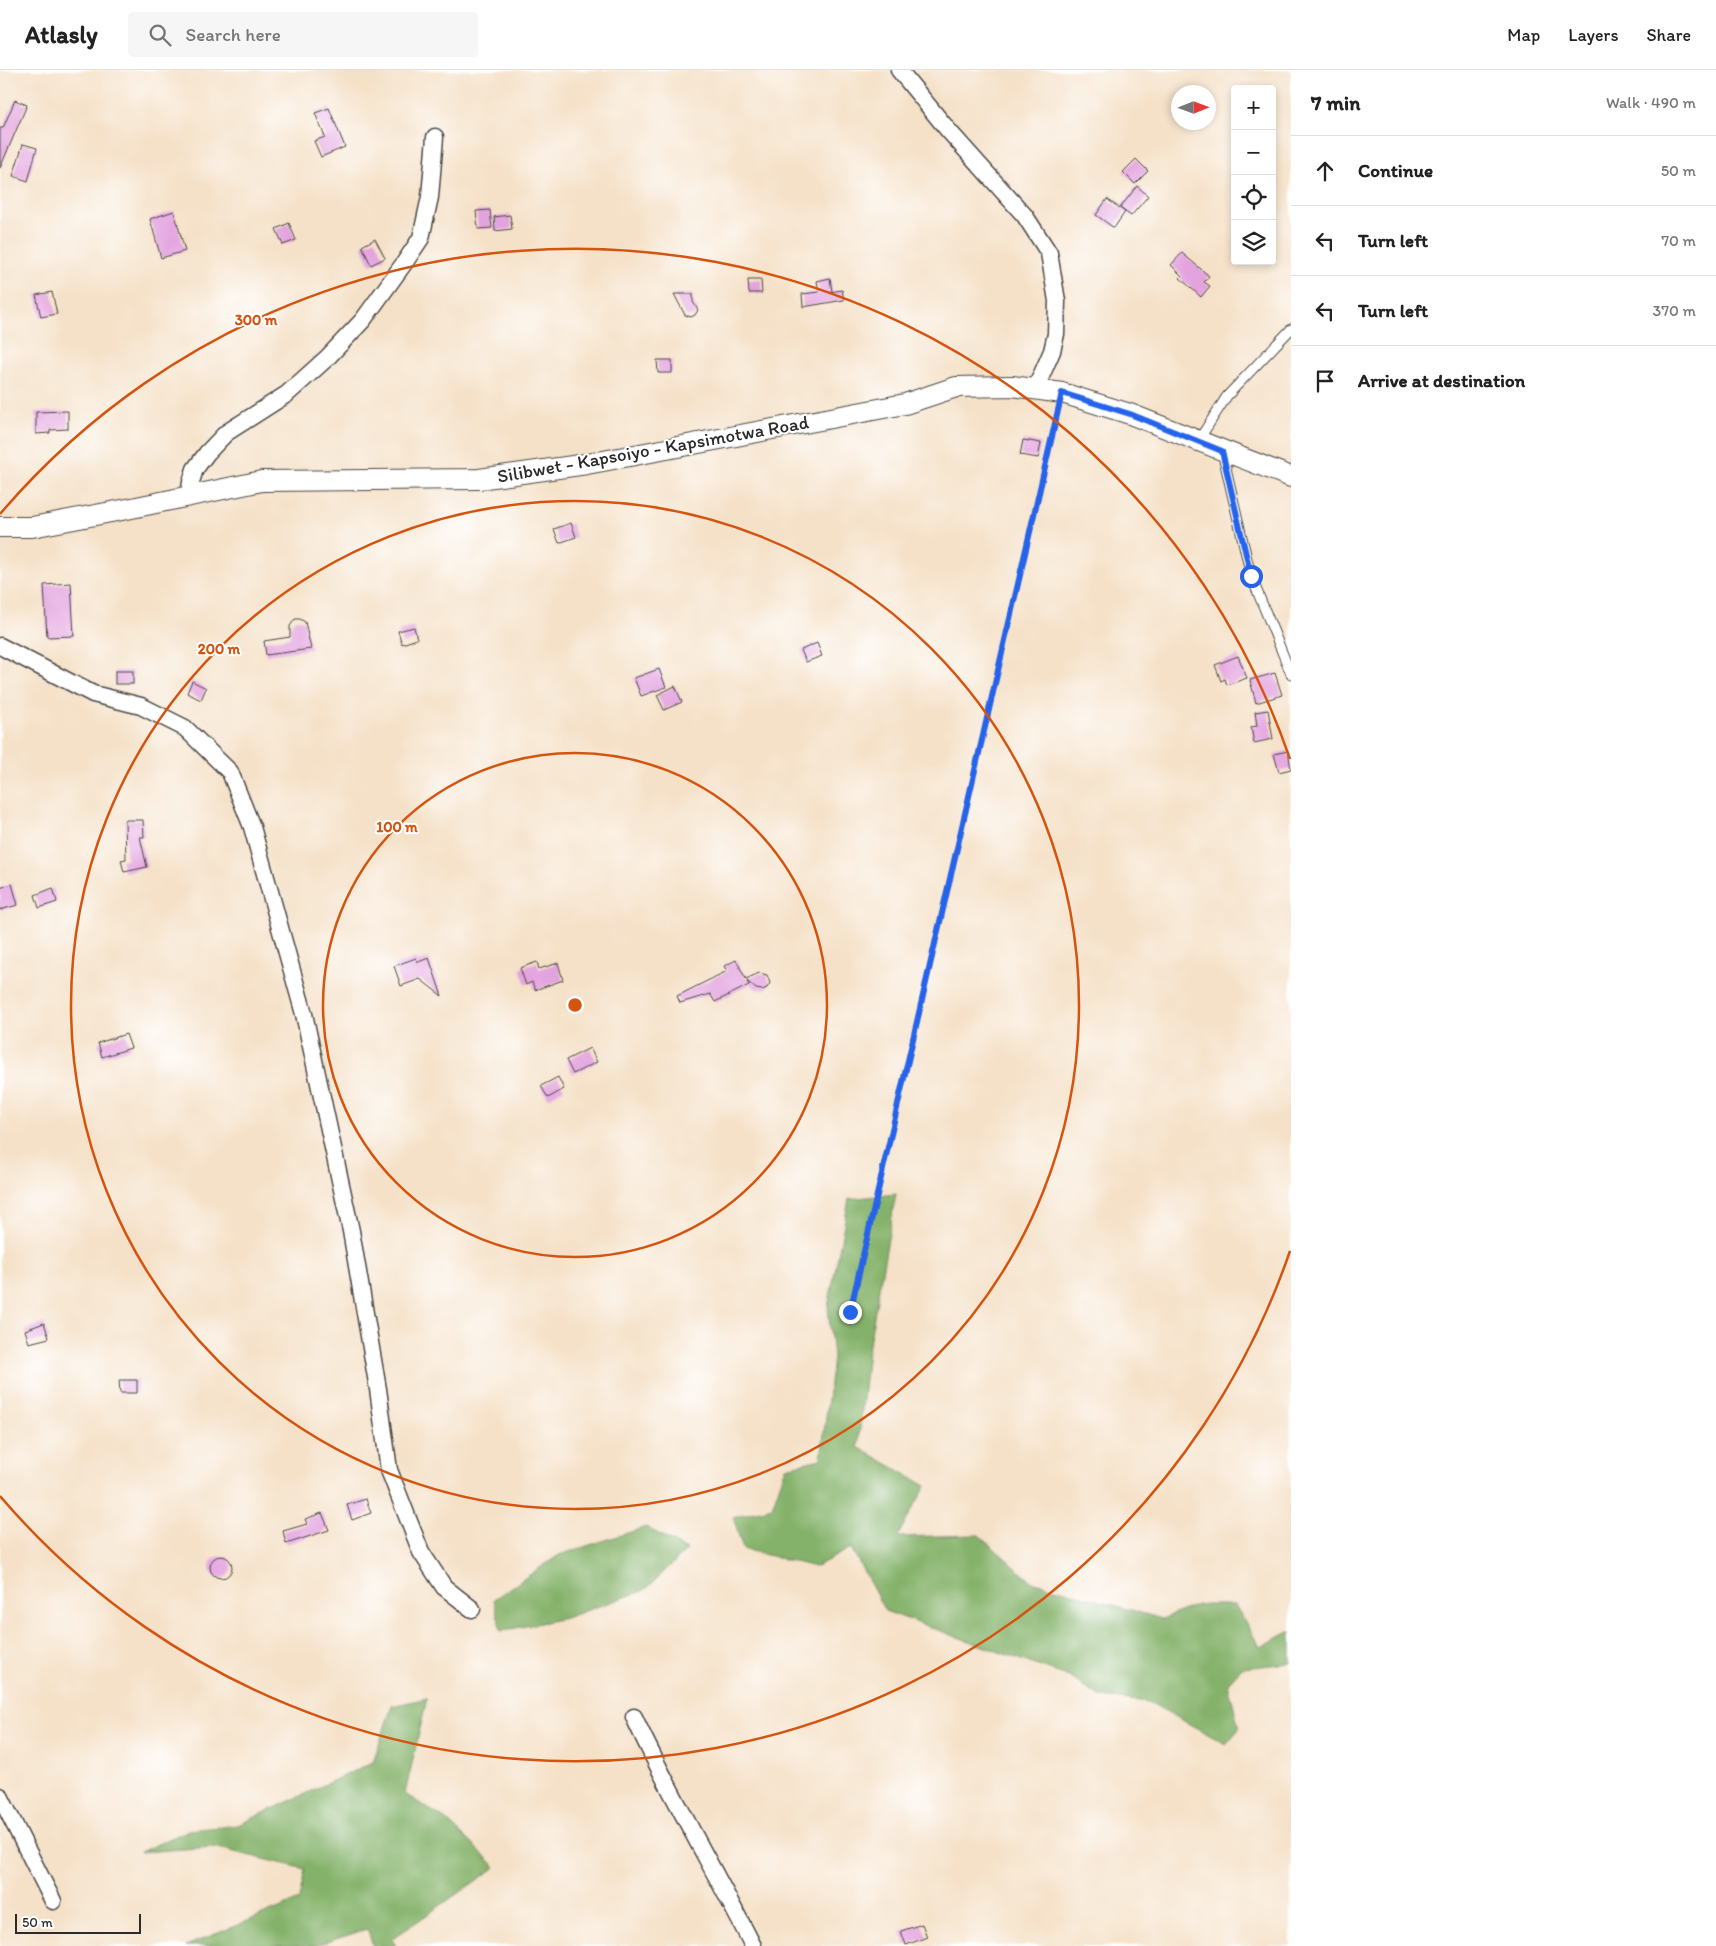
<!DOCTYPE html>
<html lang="en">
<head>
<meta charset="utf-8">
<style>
	:root { --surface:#fff; --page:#f6f6f6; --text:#222; --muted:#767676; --line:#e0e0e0 }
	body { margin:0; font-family:Itim,sans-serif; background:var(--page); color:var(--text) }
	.controls { position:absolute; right:15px; top:15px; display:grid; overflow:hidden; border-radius:5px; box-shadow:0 2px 8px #0003 }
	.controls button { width:45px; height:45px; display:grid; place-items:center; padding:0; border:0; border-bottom:1px solid var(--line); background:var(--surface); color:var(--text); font:25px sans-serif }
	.compass { position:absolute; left:1171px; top:15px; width:45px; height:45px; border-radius:50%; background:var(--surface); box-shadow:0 2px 8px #0003; rotate:89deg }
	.scale { position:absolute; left:15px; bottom:12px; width:126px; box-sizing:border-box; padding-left:5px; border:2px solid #2b2b2b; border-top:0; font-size:14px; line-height:18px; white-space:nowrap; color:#2b2b2b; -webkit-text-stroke:4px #fff; paint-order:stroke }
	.stop { position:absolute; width:15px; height:15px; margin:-11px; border:4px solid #2563eb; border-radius:50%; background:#fff }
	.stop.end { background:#2563eb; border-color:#fff; box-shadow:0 1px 5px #0008 }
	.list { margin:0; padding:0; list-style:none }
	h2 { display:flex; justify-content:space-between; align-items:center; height:65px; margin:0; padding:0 20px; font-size:21px }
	h2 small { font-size:16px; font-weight:400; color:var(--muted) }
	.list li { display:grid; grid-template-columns:32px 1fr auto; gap:15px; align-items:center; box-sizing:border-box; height:70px; padding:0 20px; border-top:1px solid var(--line) }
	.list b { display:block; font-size:19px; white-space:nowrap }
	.list em { font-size:16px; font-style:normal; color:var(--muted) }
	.icon { flex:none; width:28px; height:28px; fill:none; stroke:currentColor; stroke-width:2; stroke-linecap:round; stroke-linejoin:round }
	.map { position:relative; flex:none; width:1291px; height:1876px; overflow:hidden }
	header { display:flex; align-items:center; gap:30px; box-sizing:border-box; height:70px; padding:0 25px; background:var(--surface); border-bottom:1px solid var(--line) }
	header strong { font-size:24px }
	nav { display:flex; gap:28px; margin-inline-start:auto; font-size:18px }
	.search { width:350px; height:45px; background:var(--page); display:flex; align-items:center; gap:12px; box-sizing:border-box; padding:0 18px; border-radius:5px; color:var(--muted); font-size:19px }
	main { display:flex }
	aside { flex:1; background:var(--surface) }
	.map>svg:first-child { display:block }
	.forest { fill:#85b26b; stroke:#586e4b }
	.building { fill:#e3a3df }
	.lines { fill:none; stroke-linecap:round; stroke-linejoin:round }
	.service-casing { stroke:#494643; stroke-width:11 }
	.minor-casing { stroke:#494643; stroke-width:19 }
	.tertiary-casing { stroke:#494643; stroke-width:22 }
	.path { stroke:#494643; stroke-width:3; stroke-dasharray:4 4; stroke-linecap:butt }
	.service { stroke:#fff; stroke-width:9 }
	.minor { stroke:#fff; stroke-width:16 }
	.tertiary { stroke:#fff; stroke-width:20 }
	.route { stroke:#2563eb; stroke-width:6 }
	.ring { fill:none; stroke:#d5540f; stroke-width:2.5 }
	.labels { text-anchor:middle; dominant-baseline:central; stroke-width:4; stroke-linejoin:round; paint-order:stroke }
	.street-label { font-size:19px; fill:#2b2b2b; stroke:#fff }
	.centre { fill:#d5540f; stroke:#fff; stroke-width:2.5 }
	.ring-label { font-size:15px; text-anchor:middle; font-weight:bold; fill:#d5540f; stroke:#fff; stroke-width:4; stroke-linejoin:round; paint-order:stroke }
</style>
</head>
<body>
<header>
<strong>Atlasly</strong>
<div class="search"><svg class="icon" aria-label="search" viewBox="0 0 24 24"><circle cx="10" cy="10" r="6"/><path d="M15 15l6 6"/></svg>Search here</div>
<nav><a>Map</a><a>Layers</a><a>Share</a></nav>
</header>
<main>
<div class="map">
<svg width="1291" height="1876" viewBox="0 0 1291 1876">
	<rect width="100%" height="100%" fill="#fff"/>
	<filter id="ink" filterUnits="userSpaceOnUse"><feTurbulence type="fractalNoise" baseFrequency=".02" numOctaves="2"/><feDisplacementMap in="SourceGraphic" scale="10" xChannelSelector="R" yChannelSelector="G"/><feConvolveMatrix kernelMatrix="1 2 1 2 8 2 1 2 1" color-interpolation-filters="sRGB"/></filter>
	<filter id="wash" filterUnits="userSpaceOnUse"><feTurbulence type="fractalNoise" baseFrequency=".0096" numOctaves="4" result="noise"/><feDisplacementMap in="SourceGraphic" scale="20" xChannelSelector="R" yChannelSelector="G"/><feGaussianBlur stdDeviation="1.12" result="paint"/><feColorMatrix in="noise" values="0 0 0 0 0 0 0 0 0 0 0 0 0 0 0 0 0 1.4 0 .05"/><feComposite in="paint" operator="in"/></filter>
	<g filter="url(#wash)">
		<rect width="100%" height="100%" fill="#f5e1c8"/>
		<g class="forest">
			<path d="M896 1124 868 1280 858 1377 926 1416 897 1467 979 1465 1031 1511 1162 1549 1197 1535H1235L1260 1577 1291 1561V1593L1242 1598 1228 1613 1239 1659 1226 1674 1149 1632 1101 1627 1069 1607 885 1541 851 1478 815 1497 743 1479 733 1447 772 1437 786 1397 821 1389 833 1287 828 1237 849 1129Z"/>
			<path d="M646 1457 687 1480 645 1520 565 1548 501 1561 494 1529 559 1485Z"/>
			<path d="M427 1628 405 1724 445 1749 496 1797 392 1869 396 1876H373L367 1859 314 1876H186L299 1830 305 1799 214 1777 140 1782 189 1760 238 1755 373 1692 392 1636Z"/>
		</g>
		<g id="blocks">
			<g class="building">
				<path d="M15 30 27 35 0 98V58H3Z"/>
				<path d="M329 38 345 77 321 87 314 71 325 67 315 43Z"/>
				<path d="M23 74 37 78 28 111 13 106Z"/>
				<path d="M1136 89 1148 101 1135 114 1123 102Z"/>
				<path d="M1137 116 1148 126 1131 146 1120 138Z"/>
				<path d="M1107 129 1125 142 1114 158 1096 145Z"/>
				<path d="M490 140 492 158 478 159 476 141Z"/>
				<path d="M174 141 185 181 161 188 150 149Z"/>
				<path d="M510 145 512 159 495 161 494 147Z"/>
				<path d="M289 153 296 170 283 175 276 159Z"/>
				<path d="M375 169 385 188 371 195 362 176Z"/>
				<path d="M1182 183 1209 206 1204 212 1210 216 1201 227 1180 208 1182 206 1171 195Z"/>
				<path d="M830 208 832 221 830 222 842 220 844 230 803 237 802 224 819 222 817 211Z"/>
				<path d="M748 210H761L762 223H749Z"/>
				<path d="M52 222 57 244 41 247 36 225Z"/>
				<path d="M674 224H693V232L698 240 695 245 691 247 685 245Z"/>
				<path d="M657 290H672V303H658Z"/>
				<path d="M68 341V359L50 360V363L36 364V342Z"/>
				<path d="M1023 370 1041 373 1038 388 1020 385Z"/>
				<path d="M571 453 576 467 559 473 554 459Z"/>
				<path d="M71 513 74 566 47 567 44 515Z"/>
				<path d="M295 549H300L305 552 311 579 266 585 264 571 290 567V556Z"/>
				<path d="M414 557 417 569 402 574 398 561Z"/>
				<path d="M817 573 822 586 806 592 801 580Z"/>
				<path d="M1238 586 1247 608 1227 615 1225 609 1221 611 1215 595Z"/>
				<path d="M659 599 666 617 641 626 634 608Z"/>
				<rect x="115" y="601" width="18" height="13"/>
				<path d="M1275 603 1282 625 1256 633 1250 610Z"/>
				<path d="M192 611 206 618 201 630 187 623Z"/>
				<path d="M675 616 682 632 664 640 657 625Z"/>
				<path d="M1268 640 1273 669 1254 673 1251 657 1257 656 1255 642Z"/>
				<path d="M1288 681 1291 699 1279 702 1274 684Z"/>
				<path d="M125 750H143L144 767H140L147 797 124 802 121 790 126 789Z"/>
				<path d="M12 814 18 835 0 840V818Z"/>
				<path d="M53 818 57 832 39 838 35 825Z"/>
				<path d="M416 888 418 892 429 888 442 926 420 909 401 916 394 896Z"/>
				<path d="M736 890 746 909 759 903 767 905 770 913 767 918 762 920 756 919 747 911 749 915 715 932 710 924 680 933 677 926 727 901 724 896Z"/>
				<path d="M537 892 539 899 558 893 563 910 535 920 532 912 526 915 520 898Z"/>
				<path d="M126 964 131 978 102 987 98 973Z"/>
				<path d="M590 978 597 992 573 1004 566 990Z"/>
				<path d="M558 1007 564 1019 548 1028 541 1016Z"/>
				<path d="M44 1253 49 1268 29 1273 25 1260Z"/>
				<path d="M119 1310H137V1323H120Z"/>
				<path d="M366 1429 371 1443 352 1450 347 1435Z"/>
				<path d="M322 1443 329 1460 286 1474 283 1461 307 1454 305 1449Z"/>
				<circle cx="221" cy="1497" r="11"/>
				<path d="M922 1854 927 1867 906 1875 901 1861Z"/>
			</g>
		</g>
	</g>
	<g filter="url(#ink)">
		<use href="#blocks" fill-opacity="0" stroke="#494643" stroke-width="1"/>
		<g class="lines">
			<defs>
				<g id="service">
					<path d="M1198 371 1227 326 1291 259"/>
					<path d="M1222 381 1251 506 1291 604"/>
				</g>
				<g id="minor">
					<path d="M899 0 948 60 1025 146 1049 183 1057 231 1056 264 1052 281 1035 320"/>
					<path d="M189 425 191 412 195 399 207 383 226 363 287 324 327 288 363 250 405 192 421 168 430 127 435 67"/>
					<path d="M0 576 93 624 141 636 185 658 230 702 252 757 304 944 351 1161 378 1319 389 1400 421 1482 444 1517 472 1539"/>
					<path d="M634 1647C670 1725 714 1799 753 1876"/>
					<path d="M0 1726 53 1831"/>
				</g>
				<path id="tertiary" d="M0 457H32L127 439 262 411 479 409 587 394 905 334 956 317 1012 316 1062 323 1130 344 1291 407"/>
			</defs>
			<use href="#service" class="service-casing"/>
			<use href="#minor" class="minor-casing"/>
			<use href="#tertiary" class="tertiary-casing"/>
			<path class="path" d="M850 1242 1058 341"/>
			<use href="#service" class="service"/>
			<use href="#minor" class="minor"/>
			<use href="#tertiary" class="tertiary"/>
		</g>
	</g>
	<g class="lines" filter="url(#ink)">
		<path class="route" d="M850 1242 1062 323 1130 344 1222 381 1251 506"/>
	</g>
	<g class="ring">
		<circle cx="575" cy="935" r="252"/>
		<circle cx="575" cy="935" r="504"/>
		<path d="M1290 1181A756 756 0 0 1 0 1426M0 444A756 756 0 0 1 1290 689"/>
	</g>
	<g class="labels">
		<g class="street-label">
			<text transform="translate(653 379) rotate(-10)">Silibwet - Kapsoiyo - Kapsimotwa Road</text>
		</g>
	</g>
	<circle cx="575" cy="935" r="8" class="centre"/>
	<g class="ring-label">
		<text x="256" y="255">300 m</text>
		<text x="219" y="584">200 m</text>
		<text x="397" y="762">100 m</text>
	</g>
</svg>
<div class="controls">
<button>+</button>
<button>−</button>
<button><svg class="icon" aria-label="locate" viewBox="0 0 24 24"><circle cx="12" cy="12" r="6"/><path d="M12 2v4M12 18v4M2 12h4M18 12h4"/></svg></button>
<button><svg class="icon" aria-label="layers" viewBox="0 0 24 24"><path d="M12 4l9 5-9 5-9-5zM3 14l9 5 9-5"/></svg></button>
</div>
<svg class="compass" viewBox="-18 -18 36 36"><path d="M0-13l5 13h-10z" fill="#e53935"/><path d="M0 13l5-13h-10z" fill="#767676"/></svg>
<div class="scale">50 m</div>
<div class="stop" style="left:1251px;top:506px"></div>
<div class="stop end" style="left:850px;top:1242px"></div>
</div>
<aside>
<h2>7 min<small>Walk · 490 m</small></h2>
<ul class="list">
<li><svg class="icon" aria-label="ahead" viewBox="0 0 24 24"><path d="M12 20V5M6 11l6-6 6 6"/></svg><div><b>Continue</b></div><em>50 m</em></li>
<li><svg class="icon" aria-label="left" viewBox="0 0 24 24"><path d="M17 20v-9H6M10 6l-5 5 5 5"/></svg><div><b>Turn left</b></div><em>70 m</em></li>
<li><svg class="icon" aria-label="left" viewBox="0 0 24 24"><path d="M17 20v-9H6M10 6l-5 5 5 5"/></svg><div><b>Turn left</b></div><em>370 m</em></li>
<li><svg class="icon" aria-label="arrive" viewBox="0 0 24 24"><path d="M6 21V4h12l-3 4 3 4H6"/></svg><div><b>Arrive at destination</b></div></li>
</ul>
</aside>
</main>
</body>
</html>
